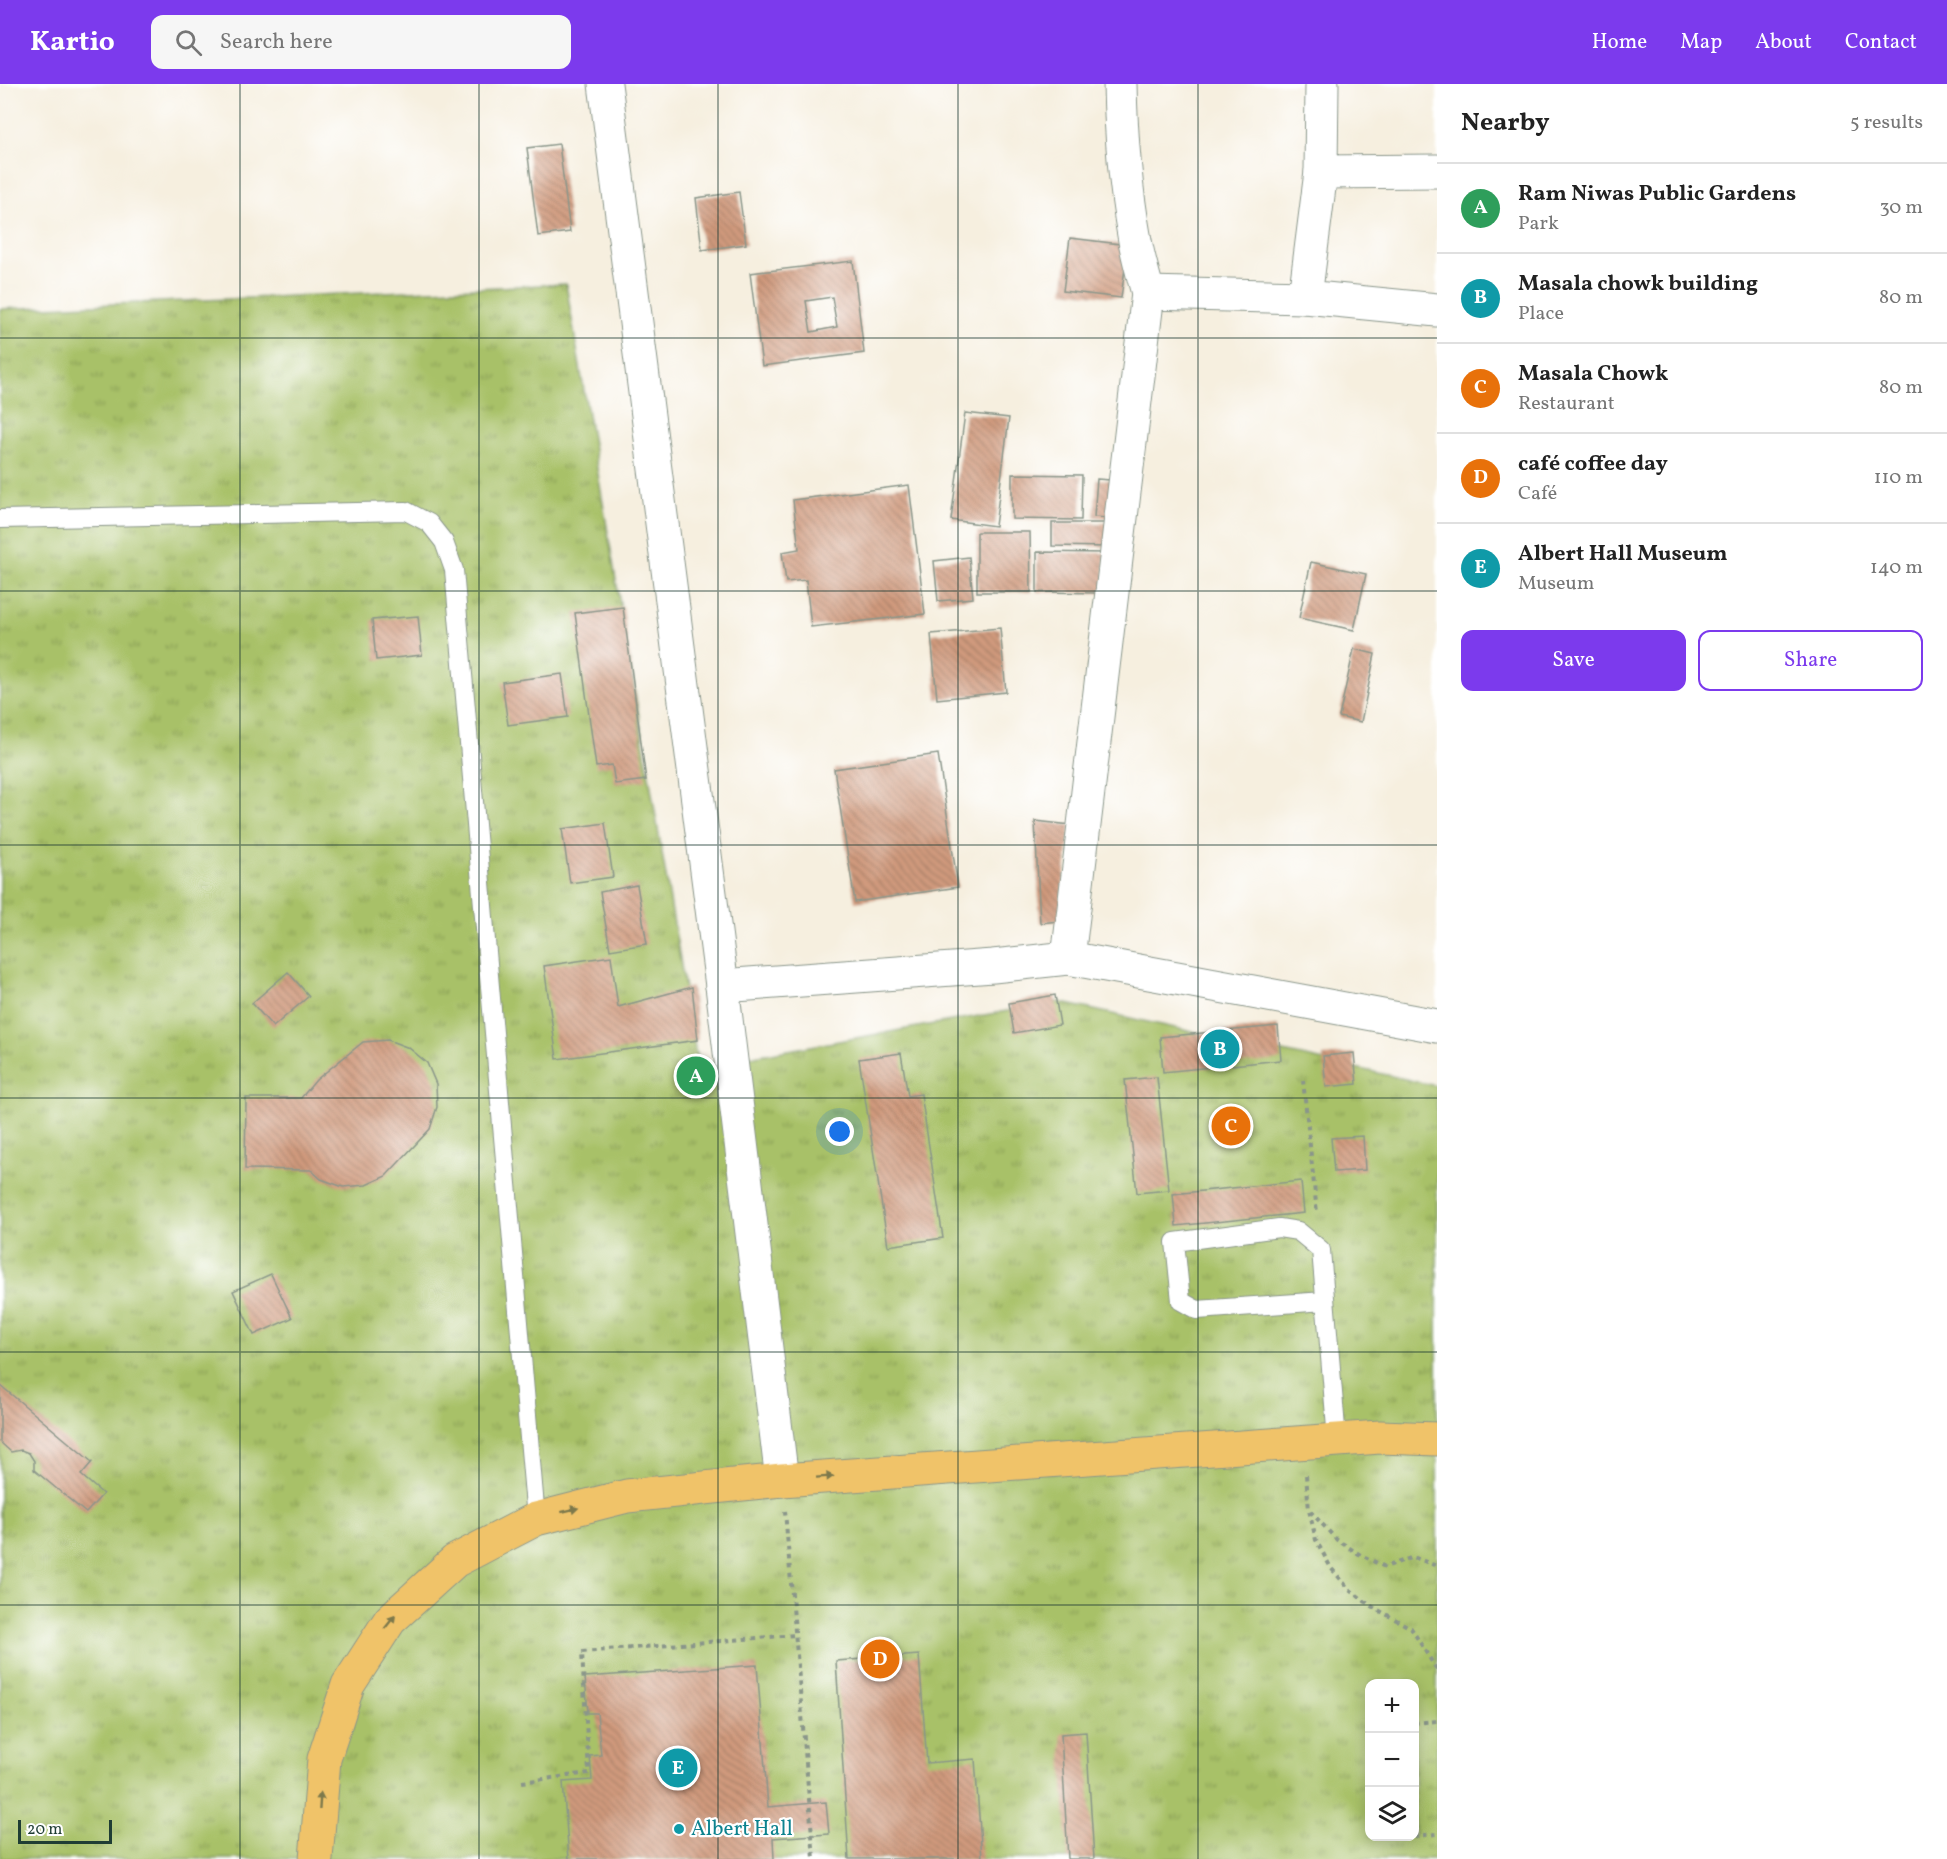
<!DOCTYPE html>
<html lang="en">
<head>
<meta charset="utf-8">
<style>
	:root { --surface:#fff; --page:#f6f6f6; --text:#222; --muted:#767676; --line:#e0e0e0; --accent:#7c3aed }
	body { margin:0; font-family:Vollkorn,serif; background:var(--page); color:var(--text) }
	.controls { position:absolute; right:18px; bottom:18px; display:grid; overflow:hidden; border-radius:12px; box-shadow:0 3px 15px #0003 }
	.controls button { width:54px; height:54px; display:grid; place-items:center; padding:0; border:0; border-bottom:2px solid var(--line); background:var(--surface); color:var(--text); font:30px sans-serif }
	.scale { position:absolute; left:18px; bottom:15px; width:94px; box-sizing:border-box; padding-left:6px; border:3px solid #1f3d34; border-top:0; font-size:16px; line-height:21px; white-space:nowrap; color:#1f3d34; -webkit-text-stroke:4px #fff; paint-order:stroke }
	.you { position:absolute; left:840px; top:1048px; width:21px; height:21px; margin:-15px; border:4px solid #fff; border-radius:50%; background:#1a73e8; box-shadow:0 0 0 9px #1a73e833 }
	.badge { display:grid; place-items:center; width:39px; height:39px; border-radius:50%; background:var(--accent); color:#fff; font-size:20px; font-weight:700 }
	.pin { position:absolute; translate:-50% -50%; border:3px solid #fff; box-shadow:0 2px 6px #0006 }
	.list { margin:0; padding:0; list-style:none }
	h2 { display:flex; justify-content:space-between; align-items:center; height:78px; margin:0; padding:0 24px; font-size:26px }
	h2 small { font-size:20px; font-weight:400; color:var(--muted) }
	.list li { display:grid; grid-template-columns:39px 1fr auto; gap:18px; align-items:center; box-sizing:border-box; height:90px; padding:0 24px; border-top:2px solid var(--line) }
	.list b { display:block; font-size:22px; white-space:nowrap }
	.list p { margin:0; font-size:20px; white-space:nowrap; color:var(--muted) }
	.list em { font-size:20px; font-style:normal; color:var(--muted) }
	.actions { display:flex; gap:12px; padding:18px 24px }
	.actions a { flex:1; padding:14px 0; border:2px solid var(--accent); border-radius:12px; text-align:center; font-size:21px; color:var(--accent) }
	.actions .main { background:var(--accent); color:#fff }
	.icon { flex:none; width:33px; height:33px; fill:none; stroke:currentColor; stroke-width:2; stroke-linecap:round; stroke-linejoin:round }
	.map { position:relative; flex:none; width:1437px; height:1775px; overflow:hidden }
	header { display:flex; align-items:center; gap:36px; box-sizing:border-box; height:84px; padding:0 30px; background:var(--accent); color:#fff }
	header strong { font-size:28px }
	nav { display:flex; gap:33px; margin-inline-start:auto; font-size:21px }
	.search { width:420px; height:54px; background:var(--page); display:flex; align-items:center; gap:15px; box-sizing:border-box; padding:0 21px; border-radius:12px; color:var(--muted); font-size:22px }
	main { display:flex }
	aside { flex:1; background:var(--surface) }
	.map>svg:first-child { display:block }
	.park { fill:url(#park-tufts); stroke:#647f4e; stroke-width:1.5; fill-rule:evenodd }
	.building { fill:url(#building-back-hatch); fill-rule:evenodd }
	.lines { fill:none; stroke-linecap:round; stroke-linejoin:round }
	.lane-casing { stroke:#8a968a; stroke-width:20 }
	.street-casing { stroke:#8a968a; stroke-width:35 }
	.primary-casing { stroke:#8a968a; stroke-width:35 }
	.path { stroke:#8a968a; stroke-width:4; stroke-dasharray:4.5 4.5; stroke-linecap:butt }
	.lane { stroke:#fff; stroke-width:18 }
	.street { stroke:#fff; stroke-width:33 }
	.primary { stroke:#f0c369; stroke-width:33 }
	.oneway { fill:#7d794c }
	.grid { fill:none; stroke:#1f3d34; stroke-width:1.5; stroke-opacity:0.55 }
	.culture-dot { fill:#0f9aa8; stroke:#fff; stroke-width:2 }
	.labels { text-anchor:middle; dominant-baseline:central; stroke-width:4.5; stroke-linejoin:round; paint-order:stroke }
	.culture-label { font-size:21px; fill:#0d838f; stroke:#fff; text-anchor:start }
</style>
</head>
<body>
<header>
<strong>Kartio</strong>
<div class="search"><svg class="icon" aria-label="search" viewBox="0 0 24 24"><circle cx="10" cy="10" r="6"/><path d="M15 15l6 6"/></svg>Search here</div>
<nav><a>Home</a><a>Map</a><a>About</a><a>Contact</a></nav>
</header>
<main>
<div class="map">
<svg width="1437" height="1775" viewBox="0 0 1437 1775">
	<defs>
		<pattern id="park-tufts" width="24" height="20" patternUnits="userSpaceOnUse" patternTransform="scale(1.5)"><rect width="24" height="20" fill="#a8c167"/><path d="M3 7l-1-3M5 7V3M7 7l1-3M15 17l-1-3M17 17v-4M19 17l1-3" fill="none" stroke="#889e56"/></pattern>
		<pattern id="building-back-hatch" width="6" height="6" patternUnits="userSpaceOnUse" patternTransform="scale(1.5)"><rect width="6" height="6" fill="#d09a7d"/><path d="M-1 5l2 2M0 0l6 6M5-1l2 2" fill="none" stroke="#a87f67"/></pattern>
	</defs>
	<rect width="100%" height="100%" fill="#fff"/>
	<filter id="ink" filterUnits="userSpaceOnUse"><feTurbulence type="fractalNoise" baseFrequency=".0167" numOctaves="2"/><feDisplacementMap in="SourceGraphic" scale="12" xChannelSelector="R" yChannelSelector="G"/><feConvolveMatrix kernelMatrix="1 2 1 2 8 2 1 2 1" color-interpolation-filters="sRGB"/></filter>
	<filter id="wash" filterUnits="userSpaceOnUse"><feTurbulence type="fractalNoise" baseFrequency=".008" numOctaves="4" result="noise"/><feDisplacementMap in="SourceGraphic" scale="24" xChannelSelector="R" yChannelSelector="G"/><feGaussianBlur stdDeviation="1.35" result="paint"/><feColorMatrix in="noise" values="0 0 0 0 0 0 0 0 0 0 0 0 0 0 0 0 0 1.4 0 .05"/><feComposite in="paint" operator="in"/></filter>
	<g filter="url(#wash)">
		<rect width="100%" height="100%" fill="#f6efdf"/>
		<path class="park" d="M566 200 698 982 1058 918 1437 1002V1775H0V225ZM1370 1600H1414V1752H1370Z"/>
		<g id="blocks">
			<g class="building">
				<path d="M559 60 570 148 538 152 527 64Z"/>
				<path d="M739 108 746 160 702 166 696 114Z"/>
				<path d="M1070 154 1128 161 1121 214 1063 207Z"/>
				<path d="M853 177 864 269 762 282 750 189ZM832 213 837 243 811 248 806 217Z"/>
				<path d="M965 329 1009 334 995 442 951 436Z"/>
				<path d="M1012 390 1082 391 1081 436 1012 435Z"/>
				<path d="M1097 395 1123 397 1119 435 1094 433Z"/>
				<path d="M909 401 925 530 811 543 806 496 786 498 782 468 799 465 793 416Z"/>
				<path d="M1052 439H1109V463L1052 462Z"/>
				<path d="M977 448H1030L1031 508H977Z"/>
				<path d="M1037 468 1105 469V509L1037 508Z"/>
				<path d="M969 473 973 514 938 517 934 477Z"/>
				<path d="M1311 478 1366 490 1354 546 1299 534Z"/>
				<path d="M623 523 646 696 615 700 612 681 596 683 575 529Z"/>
				<path d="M418 532 422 571 376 576 372 536Z"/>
				<path d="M1000 544 1006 608 937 615 931 550Z"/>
				<path d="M1354 565 1375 570 1361 638 1339 633Z"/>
				<path d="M562 590 568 633 508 641 502 598Z"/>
				<path d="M938 670 958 803 855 818 834 685Z"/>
				<path d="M1035 737 1071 741 1059 837 1040 839Z"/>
				<path d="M605 739 613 793 570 799 562 745Z"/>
				<path d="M637 801 647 860 610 866 600 808Z"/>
				<path d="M611 872 618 923 692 903 698 956 557 975 544 882Z"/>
				<path d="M288 888 309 912 273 943 252 919Z"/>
				<path d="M1055 911 1060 941 1014 949 1009 919Z"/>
				<path d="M1278 942 1281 976 1163 988 1160 953Z"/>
				<path d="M388 956 409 964 427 979 436 1000 437 1023 430 1045 386 1092 366 1101 343 1103 321 1095 311 1086 245 1085 246 1014H301L316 996 363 958Z"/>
				<path d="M901 969 908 1012 921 1010 943 1154 888 1162 859 975Z"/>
				<path d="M1354 969 1357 1000 1326 1003 1323 972Z"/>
				<path d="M1157 993 1169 1106 1137 1109 1125 996Z"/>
				<path d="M1363 1052 1365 1086 1334 1088 1331 1054Z"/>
				<path d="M1301 1097 1304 1129 1176 1142 1173 1110Z"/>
				<path d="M271 1190 292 1234 254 1251 233 1207Z"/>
				<path d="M0 1301 92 1378 81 1391 103 1410 86 1429 34 1386V1377L29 1369 21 1366 11 1368 0 1358Z"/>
				<path d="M919 1571 927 1679 975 1675 982 1775H849L836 1577Z"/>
				<path d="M757 1581 768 1723 826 1718 829 1750 773 1754 774 1775H569L563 1698 592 1696 590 1672 601 1671 597 1629H588L585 1593Z"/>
				<path d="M1086 1648 1094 1775H1068L1061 1650Z"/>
			</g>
		</g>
	</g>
	<g filter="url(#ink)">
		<use href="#blocks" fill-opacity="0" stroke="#8a968a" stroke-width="1.5"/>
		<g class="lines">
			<defs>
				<g id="lane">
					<path d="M0 435 406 427 429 439 444 458 454 486 536 1435"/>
					<path d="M1325 1217 1197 1226 1181 1217 1175 1158 1279 1144 1298 1147 1321 1166 1337 1356"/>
				</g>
				<g id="street">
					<path d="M605 0 722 902 782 1396"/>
					<path d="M1120 0C1121 51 1125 101 1134 151 1137 170 1143 190 1148 209"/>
					<path d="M1322 0 1321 88 1437 87"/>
					<path d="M1305 213 1437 226"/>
					<path d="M1068 874 1148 209 1305 213 1321 88"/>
					<path d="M722 902 993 882 1068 874 1437 942"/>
				</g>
				<path id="primary" d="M316 1775 324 1675 348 1601 390 1536 455 1477 536 1435 627 1412 782 1396 1380 1353 1437 1355"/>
			</defs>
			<use href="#lane" class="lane-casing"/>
			<use href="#street" class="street-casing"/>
			<use href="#primary" class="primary-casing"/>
			<g class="path">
				<path d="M1303 996 1317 1129"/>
				<path d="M1306 1391 1309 1426 1316 1456 1331 1484 1349 1505 1371 1522 1411 1544 1437 1586"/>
				<path d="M785 1427 814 1775"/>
				<path d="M1310 1427 1337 1456 1359 1470 1385 1483 1413 1473 1434 1481 1437 1485"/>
				<path d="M1414 1639 1437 1637"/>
				<path d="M522 1698 589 1689 582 1568 795 1551"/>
				<path d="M1395 1752H1403"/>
				<path d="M1414 1752 1437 1750"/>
			</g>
			<use href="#lane" class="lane"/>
			<use href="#street" class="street"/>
			<use href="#primary" class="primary"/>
		</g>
		<defs><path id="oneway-solid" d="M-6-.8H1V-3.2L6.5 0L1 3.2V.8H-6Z" transform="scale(1.5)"/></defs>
		<g class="oneway">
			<use href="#oneway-solid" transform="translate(825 1393) rotate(-4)"/>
			<use href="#oneway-solid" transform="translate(570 1426) rotate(-14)"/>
			<use href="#oneway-solid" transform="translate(390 1538) rotate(-51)"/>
			<use href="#oneway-solid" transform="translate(320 1717) rotate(-86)"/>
		</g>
	</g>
	<path class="grid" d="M240 0V1775M479 0V1775M718 0V1775M958 0V1775M1198 0V1775M0 254H1437M0 507H1437M0 761H1437M0 1014H1437M0 1268H1437M0 1521H1437"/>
	<circle class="culture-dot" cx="679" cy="1745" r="6"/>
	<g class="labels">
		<g class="culture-label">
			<text x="691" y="1745">Albert Hall</text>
		</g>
	</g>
</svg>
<div class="controls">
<button>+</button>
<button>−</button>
<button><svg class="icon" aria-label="layers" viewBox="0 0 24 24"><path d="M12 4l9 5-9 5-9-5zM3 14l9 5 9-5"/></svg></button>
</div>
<div class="scale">20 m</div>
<div class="you"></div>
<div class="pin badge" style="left:696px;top:992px;background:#2e9e5b">A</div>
<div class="pin badge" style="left:1220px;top:965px;background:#0f9aa8">B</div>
<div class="pin badge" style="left:1231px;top:1042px;background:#e8710a">C</div>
<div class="pin badge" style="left:880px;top:1575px;background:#e8710a">D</div>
<div class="pin badge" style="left:678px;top:1684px;background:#0f9aa8">E</div>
</div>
<aside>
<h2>Nearby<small>5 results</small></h2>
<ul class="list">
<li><span class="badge" style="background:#2e9e5b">A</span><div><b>Ram Niwas Public Gardens</b><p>Park</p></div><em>30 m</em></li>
<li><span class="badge" style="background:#0f9aa8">B</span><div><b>Masala chowk building</b><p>Place</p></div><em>80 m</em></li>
<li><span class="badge" style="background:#e8710a">C</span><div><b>Masala Chowk</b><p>Restaurant</p></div><em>80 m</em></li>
<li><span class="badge" style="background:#e8710a">D</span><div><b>café coffee day</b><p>Café</p></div><em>110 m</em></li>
<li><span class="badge" style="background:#0f9aa8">E</span><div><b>Albert Hall Museum</b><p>Museum</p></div><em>140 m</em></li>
</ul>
<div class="actions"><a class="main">Save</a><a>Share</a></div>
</aside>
</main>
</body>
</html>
